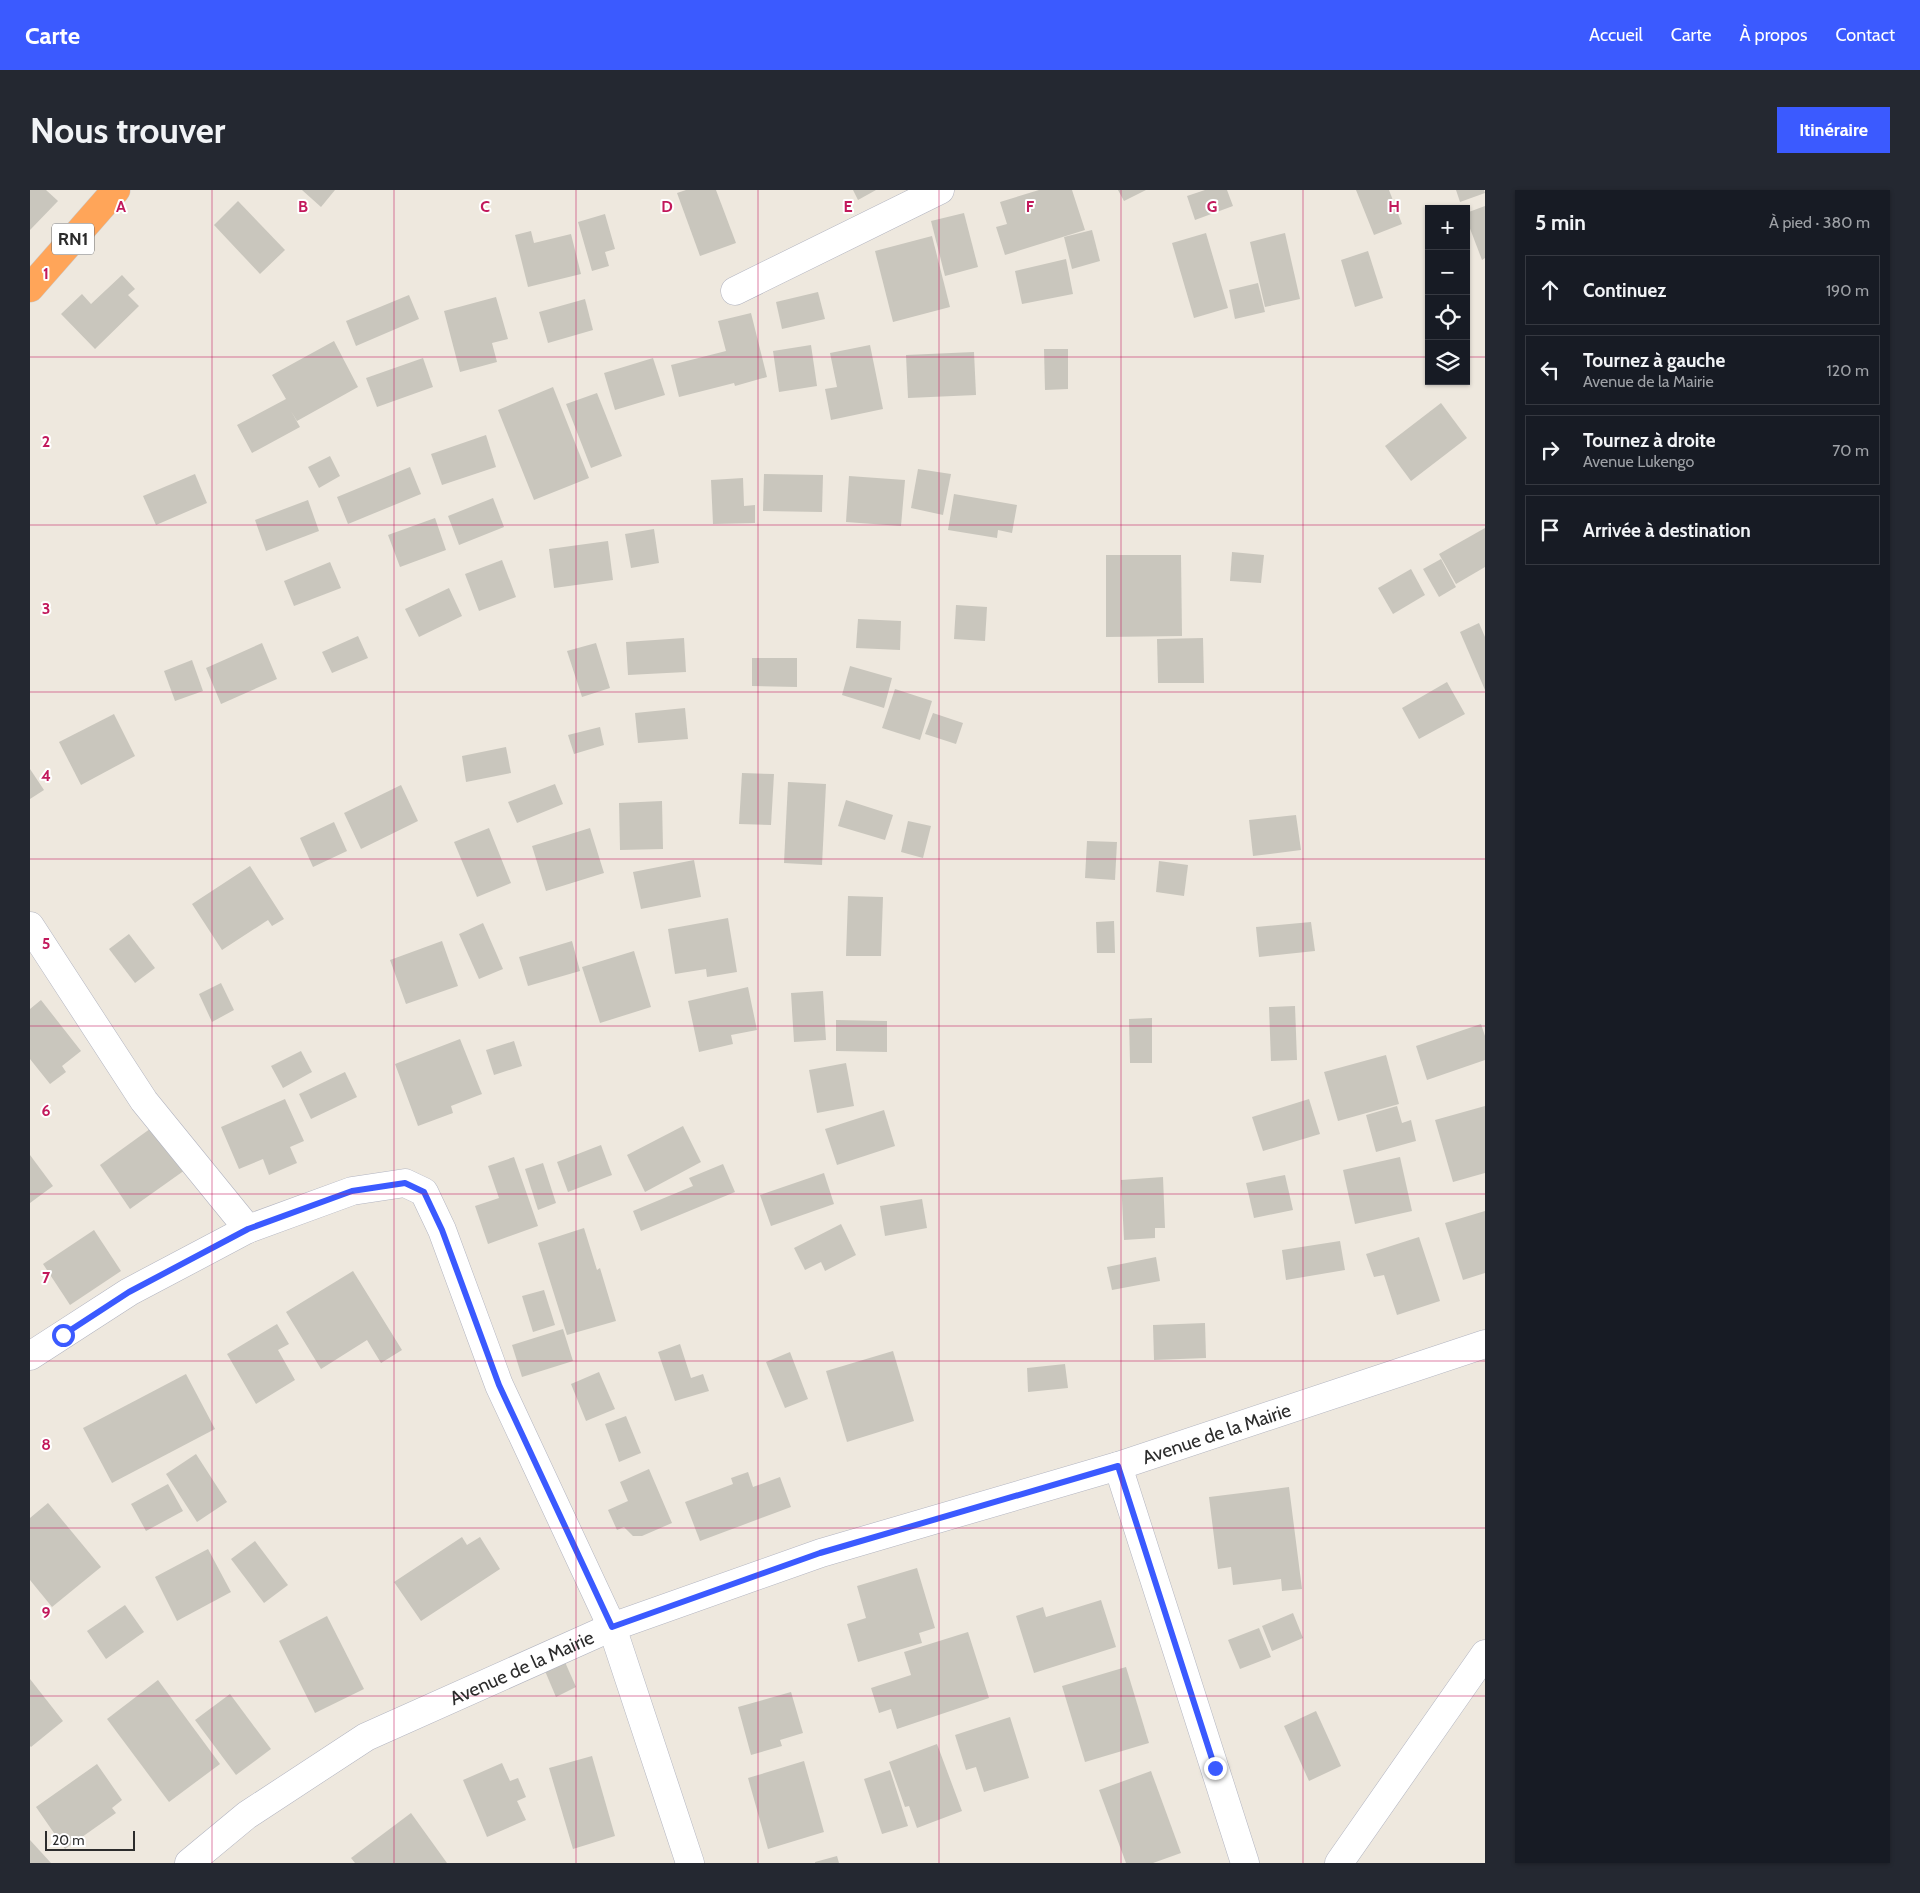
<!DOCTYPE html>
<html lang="fr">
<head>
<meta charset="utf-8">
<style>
	:root { --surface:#171b24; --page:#242831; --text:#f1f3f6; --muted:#9ea1a6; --line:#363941; --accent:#3b5aff }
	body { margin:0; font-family:Cabin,sans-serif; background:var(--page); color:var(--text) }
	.controls { position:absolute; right:15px; top:15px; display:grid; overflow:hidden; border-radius:0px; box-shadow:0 1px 4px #0004 }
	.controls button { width:45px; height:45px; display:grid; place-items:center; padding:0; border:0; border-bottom:1px solid var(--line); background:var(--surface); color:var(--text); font:25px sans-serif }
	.scale { position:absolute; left:15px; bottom:12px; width:90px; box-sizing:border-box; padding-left:5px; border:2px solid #2c2c2c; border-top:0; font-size:14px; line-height:18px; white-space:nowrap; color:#2c2c2c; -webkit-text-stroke:4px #fff; paint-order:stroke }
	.stop { position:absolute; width:15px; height:15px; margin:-11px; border:4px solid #3b5aff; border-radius:50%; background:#fff }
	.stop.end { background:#3b5aff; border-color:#fff; box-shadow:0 1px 5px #0008 }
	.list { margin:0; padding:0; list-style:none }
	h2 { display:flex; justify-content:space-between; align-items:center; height:65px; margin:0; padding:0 20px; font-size:21px }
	h2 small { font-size:16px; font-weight:400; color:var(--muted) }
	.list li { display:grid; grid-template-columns:32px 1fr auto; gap:15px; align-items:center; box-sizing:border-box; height:70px; margin:0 10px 10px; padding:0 10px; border:1px solid var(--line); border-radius:0px }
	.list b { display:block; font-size:19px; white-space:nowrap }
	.list p { margin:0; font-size:16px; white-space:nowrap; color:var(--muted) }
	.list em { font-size:16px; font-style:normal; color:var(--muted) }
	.icon { flex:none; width:28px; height:28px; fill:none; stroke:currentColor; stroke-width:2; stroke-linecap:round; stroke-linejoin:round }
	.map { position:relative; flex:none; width:1455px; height:1673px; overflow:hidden; border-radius:0px }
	header { display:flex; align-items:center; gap:30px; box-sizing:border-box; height:70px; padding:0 25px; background:var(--accent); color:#fff }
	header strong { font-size:24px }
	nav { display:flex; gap:28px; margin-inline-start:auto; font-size:18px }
	.intro { display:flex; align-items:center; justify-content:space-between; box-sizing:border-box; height:120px; padding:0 30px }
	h1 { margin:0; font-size:35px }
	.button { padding:12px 22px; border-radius:0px; background:var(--accent); color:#fff; font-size:18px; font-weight:700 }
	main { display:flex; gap:30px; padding:0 30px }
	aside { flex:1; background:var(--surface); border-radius:0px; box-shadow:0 1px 4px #0004 }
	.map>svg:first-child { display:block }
	.building { fill:#c9c6bd }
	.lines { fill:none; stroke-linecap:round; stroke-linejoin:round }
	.street-casing { stroke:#b2b4c0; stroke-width:29 }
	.highway-casing { stroke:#c8c8c8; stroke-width:29 }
	.street { stroke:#fff; stroke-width:28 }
	.highway { stroke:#ffa559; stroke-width:28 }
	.route { stroke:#3b5aff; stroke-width:6 }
	.grid { fill:none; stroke:#c2185b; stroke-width:1; stroke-opacity:0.55 }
	.labels { text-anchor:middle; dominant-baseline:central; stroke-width:4; stroke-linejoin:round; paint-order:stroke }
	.shield { fill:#fff; stroke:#6b6b6b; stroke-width:1 }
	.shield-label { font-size:18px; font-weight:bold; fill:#2c2c2c }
	.street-label { font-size:19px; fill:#2c2c2c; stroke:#fff }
	.grid-label { font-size:16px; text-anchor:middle; font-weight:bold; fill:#c2185b; stroke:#fff; stroke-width:4; stroke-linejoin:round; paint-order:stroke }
</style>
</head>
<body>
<header>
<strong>Carte</strong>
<nav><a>Accueil</a><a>Carte</a><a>À propos</a><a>Contact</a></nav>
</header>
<div class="intro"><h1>Nous trouver</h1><a class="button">Itinéraire</a></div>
<main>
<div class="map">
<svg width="1455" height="1673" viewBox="0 0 1455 1673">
	<rect width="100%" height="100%" fill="#eee8de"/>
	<g class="building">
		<path d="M0 0H16L28 11 0 40Z"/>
		<path d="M272 0H305L291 17Z"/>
		<path d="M656 0H686L706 53 670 66 647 3Z"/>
		<path d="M823 0H846L828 10Z"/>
		<path d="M1009 0H1042L1055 40 975 65 966 37 977 34 970 12Z"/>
		<path d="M1088 0H1116L1094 11Z"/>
		<path d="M1175 0H1197L1203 16 1165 30 1157 6Z"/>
		<path d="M1326 0H1359L1372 34 1344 45Z"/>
		<path d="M1426 0H1454L1455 3 1430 12Z"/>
		<path d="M208 11 255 60 230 84 184 35Z"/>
		<path d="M1455 16V68L1452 70 1436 28V23Z"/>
		<path d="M934 23 948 77 915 86 901 31Z"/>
		<path d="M575 24 585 59 575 62 579 76 562 81 548 32Z"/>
		<path d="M1062 40 1070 71 1042 79 1034 47Z"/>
		<path d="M501 41 504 53 541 44 551 84 498 97 485 45Z"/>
		<path d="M1176 43 1198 118 1164 128 1142 53Z"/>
		<path d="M1255 43 1270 109 1235 117 1220 52Z"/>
		<path d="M902 46 920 117 863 132 845 61Z"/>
		<path d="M1338 61 1353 108 1325 117 1311 70Z"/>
		<path d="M1036 69 1043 104 992 114 985 81Z"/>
		<path d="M92 85 105 99 98 105 109 116 65 159 31 124 52 104 61 114Z"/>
		<path d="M1228 93 1235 122 1205 129 1199 100Z"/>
		<path d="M788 102 795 129 752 139 746 112Z"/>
		<path d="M379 105 389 129 326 156 316 131Z"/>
		<path d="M466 107 478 149 462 153 467 172 430 182 414 121Z"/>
		<path d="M555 109 563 140 518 153 509 122Z"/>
		<path d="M721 123 737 187 705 196 704 193 649 207 641 175 696 161 688 131Z"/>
		<path d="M304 151 328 197 267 231 261 221 270 237 222 263 207 235 256 209 242 185Z"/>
		<path d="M781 155 787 196 749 202 743 161Z"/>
		<path d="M840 155 853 219 801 230 795 199 807 197 800 163Z"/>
		<path d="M1014 159H1038V199L1015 200Z"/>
		<path d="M944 162 946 205 878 208 876 165Z"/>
		<path d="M393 168 403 197 347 217 336 188Z"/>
		<path d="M623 168 635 205 585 220 574 183Z"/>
		<path d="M523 197 559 288 504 310 468 220Z"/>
		<path d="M567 203 592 266 561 278 536 214Z"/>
		<path d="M1411 213 1437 248 1381 291 1355 256Z"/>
		<path d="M456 245 466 277 412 295 401 264Z"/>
		<path d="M300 266 310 286 289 298 278 277Z"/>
		<path d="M380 277 391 304 318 334 307 307Z"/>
		<path d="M888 279 921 284 913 325 881 318Z"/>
		<path d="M165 284 177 313 126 335 113 306Z"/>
		<path d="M734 284 793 285 792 322 733 321Z"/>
		<path d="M819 286 875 290 871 336 816 332Z"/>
		<path d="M713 288 714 316 725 315V333L683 334 681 290Z"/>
		<path d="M924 304 987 315 982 343 968 340 967 348 918 340Z"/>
		<path d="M463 308 474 337 429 355 418 326Z"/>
		<path d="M278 310 289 341 236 361 225 330Z"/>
		<path d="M405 328 416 360 370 377 358 345Z"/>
		<path d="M1455 338V377L1426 394 1409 364Z"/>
		<path d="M624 339 629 373 601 378 595 344Z"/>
		<path d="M578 351 583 390 524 398 519 359Z"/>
		<path d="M1202 362 1234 365 1231 393 1200 391Z"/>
		<path d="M1076 365H1151L1152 446 1076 447Z"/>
		<path d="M1411 369 1426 397 1409 407 1393 379Z"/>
		<path d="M472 370 486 407 449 421 435 384Z"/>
		<path d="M300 372 311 398 264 416 254 391Z"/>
		<path d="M1381 379 1395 405 1363 424 1348 398Z"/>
		<path d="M419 398 432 426 389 447 375 419Z"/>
		<path d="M926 415 957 417 955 451 924 449Z"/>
		<path d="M828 429 871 431 870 460 826 458Z"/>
		<path d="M1449 433 1455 447V500L1430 442Z"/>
		<path d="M328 446 338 468 302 483 292 462Z"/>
		<path d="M654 448 656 482 598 485 596 452Z"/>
		<path d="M1173 448 1174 493H1128L1127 449Z"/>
		<path d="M232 453 247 489 191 514 176 478Z"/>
		<path d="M566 453 580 498 552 507 537 461Z"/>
		<path d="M722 468H767V497L722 496Z"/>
		<path d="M162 470 173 501 145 511 134 481Z"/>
		<path d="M820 476 862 488 854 518 812 505Z"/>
		<path d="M1417 492 1435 524 1389 549 1372 518Z"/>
		<path d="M865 499 902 511 890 550 852 538Z"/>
		<path d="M655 518 658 549 608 553 605 523Z"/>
		<path d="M903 523 933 533 926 554 895 544Z"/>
		<path d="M84 524 105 566 51 595 29 552Z"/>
		<path d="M570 537 574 555 544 564 538 545Z"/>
		<path d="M476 557 481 583 436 592 432 566Z"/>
		<path d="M0 579 14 600 0 609Z"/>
		<path d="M712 583 744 584 741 635 709 634Z"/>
		<path d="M758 592 796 594 792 675 754 673Z"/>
		<path d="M525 594 533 614 487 633 478 612Z"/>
		<path d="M371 595 388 631 331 659 314 623Z"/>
		<path d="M816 610 863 625 855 650 808 636Z"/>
		<path d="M632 611 633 659 590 660 589 613Z"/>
		<path d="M1266 625 1271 660 1223 666 1219 630Z"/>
		<path d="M878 631 901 636 893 668 871 662Z"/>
		<path d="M304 632 317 661 283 677 270 648Z"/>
		<path d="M459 638 481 693 447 707 424 652Z"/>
		<path d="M560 638 574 683 516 701 502 656Z"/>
		<path d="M1057 651 1087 652 1085 690 1055 688Z"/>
		<path d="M664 670 671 707 611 719 603 682Z"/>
		<path d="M1129 671 1158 675 1154 706 1126 702Z"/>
		<path d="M220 676 254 729 242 736 238 730 192 760 162 714Z"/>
		<path d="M818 706 853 707 851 766H816Z"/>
		<path d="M698 728 707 782 677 787 676 779 645 784 638 739Z"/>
		<path d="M1084 731 1085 763H1067L1066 732Z"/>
		<path d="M1281 732 1285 761 1229 767 1226 737Z"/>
		<path d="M453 733 473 779 449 789 429 744Z"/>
		<path d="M99 744 125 778 105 793 79 759Z"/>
		<path d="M412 751 428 796 376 814 360 770Z"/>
		<path d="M542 751 550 781 498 796 489 767Z"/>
		<path d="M604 761 621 817 570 833 552 777Z"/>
		<path d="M191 793 204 820 182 832 169 804Z"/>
		<path d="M718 797 727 840 701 845 703 854 669 862 658 811Z"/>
		<path d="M793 801 796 850 764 852 761 803Z"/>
		<path d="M11 810 51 861 32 876 36 882 20 894 0 869V819Z"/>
		<path d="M1265 816 1267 870 1241 871 1239 817Z"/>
		<path d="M1122 828V873H1100L1099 829Z"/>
		<path d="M806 830 857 831V862L806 861Z"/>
		<path d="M1451 834 1455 846V870L1397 890 1386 856Z"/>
		<path d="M430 849 452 904 421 916 423 923 388 936 365 874Z"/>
		<path d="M484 851 492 876 464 885 456 860Z"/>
		<path d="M271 861 282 882 253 898 241 876Z"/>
		<path d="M1356 865 1369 914 1308 931 1294 882Z"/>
		<path d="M816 873 824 916 787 923 779 880Z"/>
		<path d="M315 882 327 907 281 929 269 904Z"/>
		<path d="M255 909 274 951 260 957 267 973 239 985 233 969 209 979 191 937Z"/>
		<path d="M1279 909 1290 944 1233 961 1222 927Z"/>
		<path d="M1367 916 1372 933 1381 930 1386 951 1346 962 1336 925Z"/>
		<path d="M1455 916V983L1423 992 1405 930Z"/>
		<path d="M854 920 865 956 807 975 795 939Z"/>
		<path d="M124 936 155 980 100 1019 70 975Z"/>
		<path d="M653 936 671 972 615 1002 597 965Z"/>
		<path d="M571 955 582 985 538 1002 527 972Z"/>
		<path d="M0 965 23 996 0 1013Z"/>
		<path d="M484 967 508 1036 458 1054 445 1016 469 1008 458 976Z"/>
		<path d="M1370 967 1382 1021 1325 1034 1313 980Z"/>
		<path d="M513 973 526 1013 508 1020 495 979Z"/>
		<path d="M693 974 705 1002 611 1041 603 1021 663 996 659 988Z"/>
		<path d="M794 983 804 1014 741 1036 730 1005Z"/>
		<path d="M1255 985 1263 1020 1224 1028 1216 993Z"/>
		<path d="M1133 987 1135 1038H1125V1048L1094 1050 1091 990Z"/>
		<path d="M892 1009 897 1038 855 1046 850 1016Z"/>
		<path d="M1455 1021V1083L1433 1090 1415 1033Z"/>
		<path d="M811 1034 826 1065 795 1081 791 1072 775 1080 764 1058Z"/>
		<path d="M554 1038 567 1080 570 1078 586 1131 537 1145 508 1053Z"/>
		<path d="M64 1040 91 1081 40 1115 13 1074Z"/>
		<path d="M1389 1047 1410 1111 1367 1125 1354 1085 1344 1087 1336 1064Z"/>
		<path d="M1310 1051 1315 1080 1256 1090 1252 1060Z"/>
		<path d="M1126 1067 1130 1091 1082 1100 1077 1077Z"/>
		<path d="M323 1081 372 1160 351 1173 337 1150 291 1179 256 1122Z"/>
		<path d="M514 1100 525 1135 503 1142 492 1106Z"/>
		<path d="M1175 1133 1176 1168 1124 1170 1123 1135Z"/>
		<path d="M247 1134 259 1154 248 1160 265 1190 226 1214 197 1164Z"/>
		<path d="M533 1139 543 1171 492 1187 482 1155Z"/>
		<path d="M650 1154 661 1188 673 1184 679 1201 645 1211 628 1162Z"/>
		<path d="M863 1161 884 1231 817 1252 796 1181Z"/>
		<path d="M760 1162 778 1209 755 1218 736 1172Z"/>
		<path d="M1035 1174 1038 1198 998 1202 997 1178Z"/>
		<path d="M569 1182 585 1219 556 1231 541 1194Z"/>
		<path d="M156 1184 185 1239 82 1293 53 1238Z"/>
		<path d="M596 1226 611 1263 589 1272 575 1234Z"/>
		<path d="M166 1264 197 1312 167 1332 136 1284Z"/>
		<path d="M619 1279 642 1333 612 1346H603L594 1337 587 1340 578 1320 598 1311 590 1292Z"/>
		<path d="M718 1282 723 1297 750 1287 761 1317 670 1351 655 1312 703 1294 701 1288Z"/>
		<path d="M138 1294 153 1321 116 1341 101 1314Z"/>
		<path d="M1259 1297 1272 1399 1252 1401 1251 1389 1203 1395 1201 1377 1188 1379 1179 1307Z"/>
		<path d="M18 1313 71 1377 22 1417 0 1390V1328Z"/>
		<path d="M432 1347 437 1355 450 1347 470 1379 391 1431 364 1392Z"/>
		<path d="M225 1351 258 1395 234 1413 201 1369Z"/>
		<path d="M178 1359 201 1402 147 1431 125 1387Z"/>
		<path d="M887 1378 905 1438 889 1443 892 1453 828 1472 817 1434 836 1428 827 1396Z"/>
		<path d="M1071 1410 1086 1457 1004 1483 986 1426 1013 1417 1016 1427Z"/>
		<path d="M95 1415 114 1442 76 1469 57 1441Z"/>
		<path d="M1263 1423 1273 1448 1242 1461 1232 1436Z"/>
		<path d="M297 1426 334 1499 285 1523 249 1451Z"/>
		<path d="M1229 1438 1241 1467 1210 1479 1198 1450Z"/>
		<path d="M938 1442 959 1508 867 1539 861 1519 849 1523 841 1498 881 1485 874 1462Z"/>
		<path d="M535 1472 546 1497 526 1507 515 1481Z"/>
		<path d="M1096 1477 1119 1553 1055 1572 1032 1496Z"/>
		<path d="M0 1489 33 1531 1 1557 0 1556Z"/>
		<path d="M128 1490 190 1574 139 1612 77 1529Z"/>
		<path d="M761 1502 773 1543 750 1550 752 1556 721 1565 708 1517Z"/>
		<path d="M200 1504 241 1559 206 1585 165 1530Z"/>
		<path d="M1286 1521 1311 1576 1279 1591 1254 1536Z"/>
		<path d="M980 1527 999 1588 954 1602 946 1577 936 1580 925 1545Z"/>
		<path d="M907 1554 932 1621 887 1638 879 1616 875 1617 859 1572Z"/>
		<path d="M562 1566 585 1646 543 1659 519 1578Z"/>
		<path d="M774 1571 794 1642 738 1659 718 1588Z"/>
		<path d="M472 1573 480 1591 488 1588 496 1607 487 1611 496 1630 457 1647 433 1590Z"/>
		<path d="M67 1574 92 1610 82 1618 86 1623 35 1659 6 1617Z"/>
		<path d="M860 1580 878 1636 852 1644 834 1589Z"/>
		<path d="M1121 1581 1151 1663 1123 1673H1096L1069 1600Z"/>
		<path d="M381 1623 417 1673H325L321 1668Z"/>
		<path d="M0 1650 21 1673H0Z"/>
		<path d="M807 1666 809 1673H785V1672Z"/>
	</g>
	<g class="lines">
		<defs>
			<g id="street">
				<path d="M705 101 910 0"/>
				<path d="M0 736 114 911 218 1039"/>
				<path d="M0 1166 99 1102 218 1039 322 1001 375 993 394 1002 412 1040 469 1195 582 1437 660 1673"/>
				<path d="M1088 1276 1215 1673"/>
				<path id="s1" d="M159 1673 217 1625 336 1547 582 1437 791 1363 1088 1276 1455 1154"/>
				<path d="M1309 1673 1455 1464"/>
			</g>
			<path id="highway" d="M0 98 86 0"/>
		</defs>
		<use href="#street" class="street-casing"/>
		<use href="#highway" class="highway-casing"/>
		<use href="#street" class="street"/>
		<use href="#highway" class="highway"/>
	</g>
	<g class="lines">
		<path class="route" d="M33 1145 99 1102 218 1039 322 1001 375 993 394 1002 412 1040 469 1195 582 1437 790 1363 1088 1276 1185 1578"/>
	</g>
	<path class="grid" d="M182 0V1673M364 0V1673M546 0V1673M728 0V1673M909 0V1673M1091 0V1673M1273 0V1673M0 167H1399M1436 167H1455M0 335H1455M0 502H1455M0 669H1455M0 836H1455M0 1004H1455M0 1171H1455M0 1338H1455M0 1506H1455"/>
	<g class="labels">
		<rect class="shield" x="22" y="33.5" width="42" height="31" rx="4"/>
		<g class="shield-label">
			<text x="43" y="49">RN1</text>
		</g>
		<g class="street-label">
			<text stroke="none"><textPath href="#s1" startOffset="1122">Avenue de la Mairie</textPath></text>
			<text stroke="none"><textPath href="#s1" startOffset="388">Avenue de la Mairie</textPath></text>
		</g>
	</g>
	<g class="grid-label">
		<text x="91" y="22">A</text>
		<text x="273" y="22">B</text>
		<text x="455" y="22">C</text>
		<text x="637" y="22">D</text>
		<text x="818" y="22">E</text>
		<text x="1000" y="22">F</text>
		<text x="1182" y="22">G</text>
		<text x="1364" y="22">H</text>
		<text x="16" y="89">1</text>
		<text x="16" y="257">2</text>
		<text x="16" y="424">3</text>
		<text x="16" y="591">4</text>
		<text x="16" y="759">5</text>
		<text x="16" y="926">6</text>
		<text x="16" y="1093">7</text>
		<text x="16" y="1260">8</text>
		<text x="16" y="1428">9</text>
	</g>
</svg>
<div class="controls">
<button>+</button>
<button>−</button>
<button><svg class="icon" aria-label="locate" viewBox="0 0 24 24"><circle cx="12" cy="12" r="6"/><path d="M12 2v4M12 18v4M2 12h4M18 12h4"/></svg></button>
<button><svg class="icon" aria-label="layers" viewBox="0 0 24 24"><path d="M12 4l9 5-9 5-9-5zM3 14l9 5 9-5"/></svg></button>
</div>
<div class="scale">20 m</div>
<div class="stop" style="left:33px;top:1145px"></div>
<div class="stop end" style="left:1185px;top:1578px"></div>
</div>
<aside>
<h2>5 min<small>À pied · 380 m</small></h2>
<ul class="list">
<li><svg class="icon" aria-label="ahead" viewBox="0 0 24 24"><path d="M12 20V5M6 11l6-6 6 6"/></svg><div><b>Continuez</b></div><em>190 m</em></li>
<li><svg class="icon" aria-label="left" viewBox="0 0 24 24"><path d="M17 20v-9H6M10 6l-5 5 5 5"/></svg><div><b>Tournez à gauche</b><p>Avenue de la Mairie</p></div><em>120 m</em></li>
<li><svg class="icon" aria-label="right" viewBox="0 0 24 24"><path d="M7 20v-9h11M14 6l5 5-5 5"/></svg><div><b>Tournez à droite</b><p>Avenue Lukengo</p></div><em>70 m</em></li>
<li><svg class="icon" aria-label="arrive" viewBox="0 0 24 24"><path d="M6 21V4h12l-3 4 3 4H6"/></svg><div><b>Arrivée à destination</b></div></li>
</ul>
</aside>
</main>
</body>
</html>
